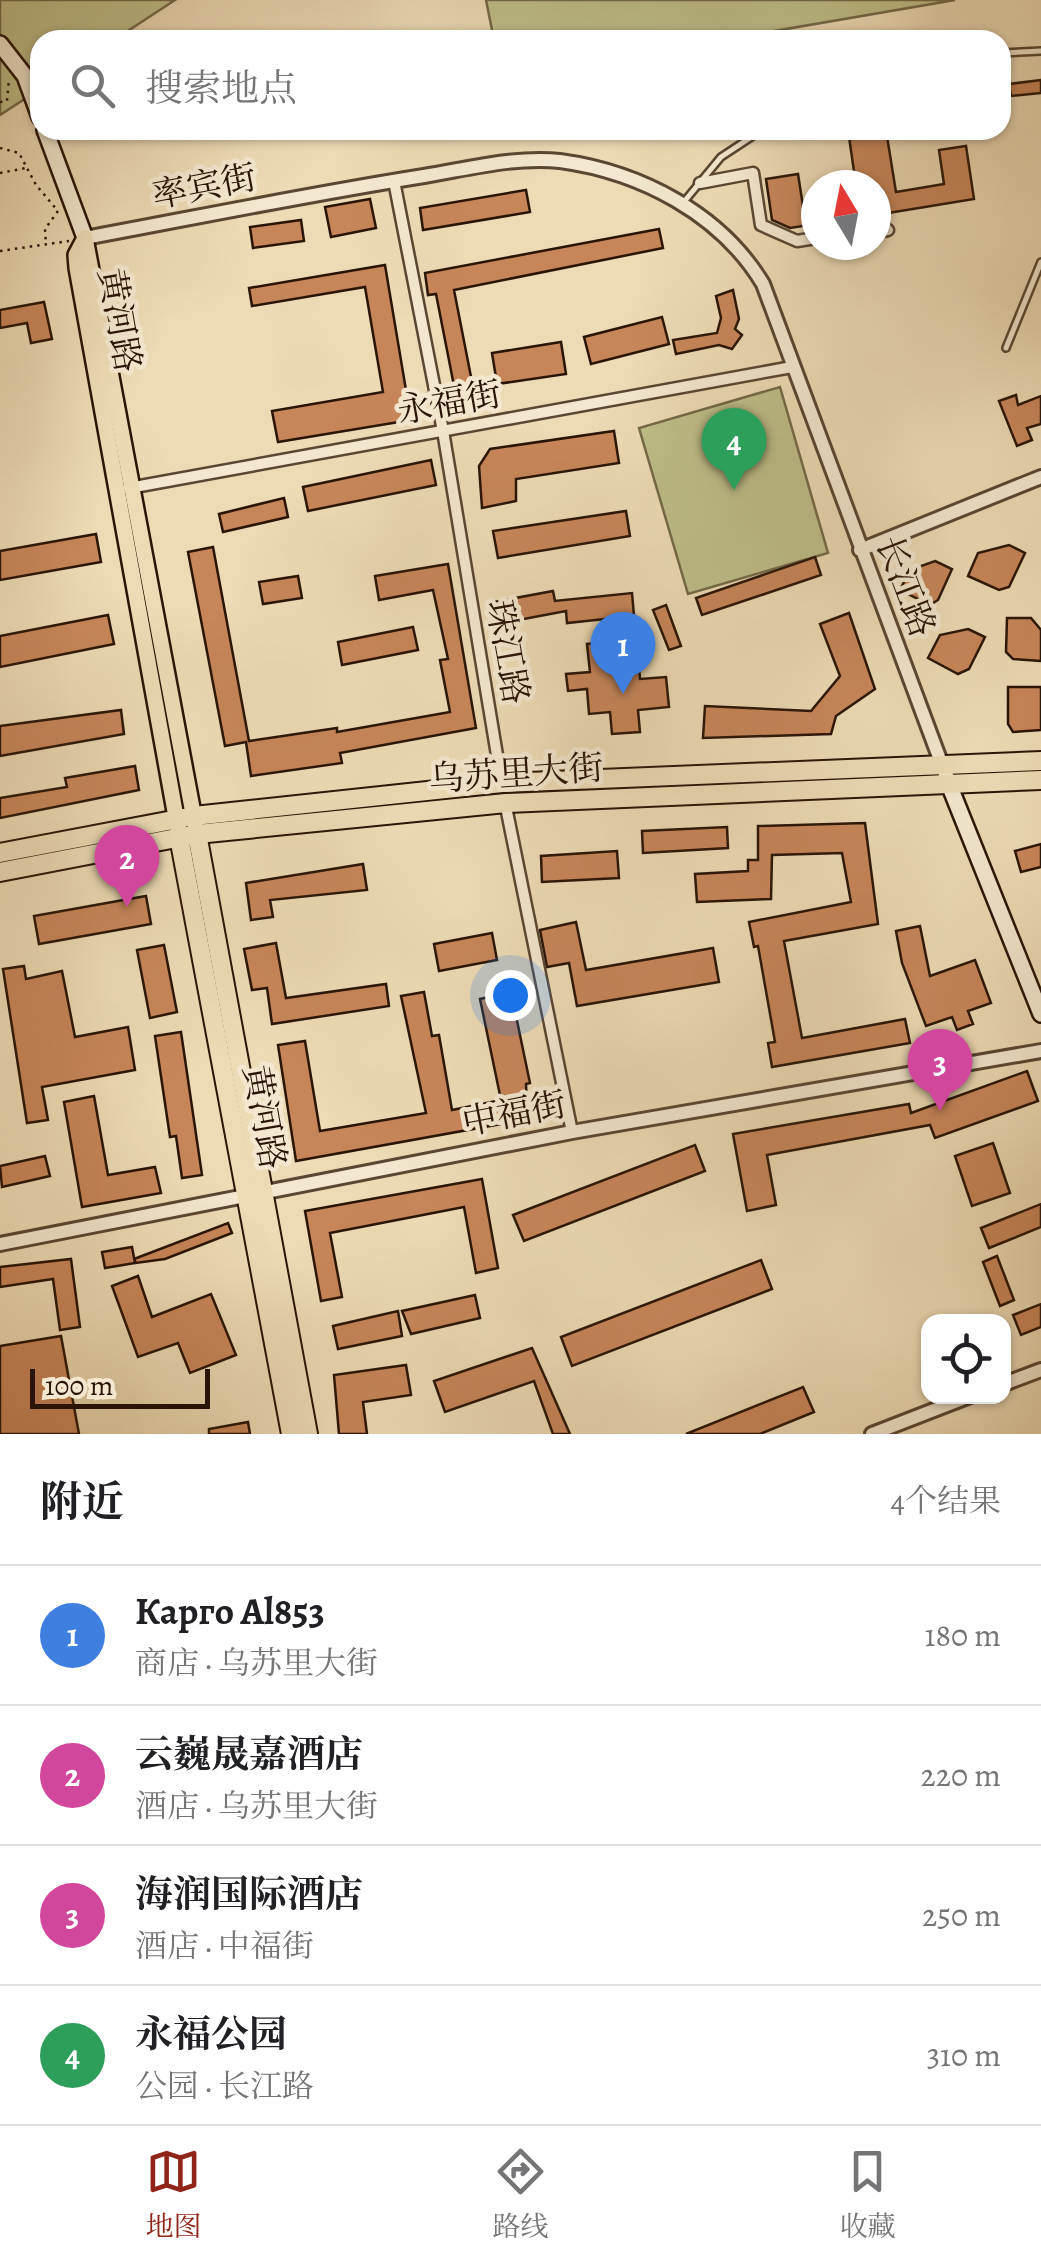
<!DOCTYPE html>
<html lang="zh">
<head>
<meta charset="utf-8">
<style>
	:root { --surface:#fff; --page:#f6f6f6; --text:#202124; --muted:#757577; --line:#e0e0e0; --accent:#8f2418 }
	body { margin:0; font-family:Alegreya,"Noto Serif SC",serif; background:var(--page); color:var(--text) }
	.controls { position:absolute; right:30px; bottom:30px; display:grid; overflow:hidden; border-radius:20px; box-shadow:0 2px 8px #0004 }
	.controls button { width:90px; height:90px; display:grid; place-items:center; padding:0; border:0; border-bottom:2px solid var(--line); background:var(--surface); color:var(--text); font:50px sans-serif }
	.compass { position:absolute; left:801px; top:170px; width:90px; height:90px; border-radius:50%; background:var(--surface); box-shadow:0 2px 8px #0004; rotate:350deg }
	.scale { position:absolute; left:30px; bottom:25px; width:180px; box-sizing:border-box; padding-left:10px; border:5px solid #291406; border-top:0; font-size:28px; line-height:35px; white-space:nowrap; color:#291406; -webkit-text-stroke:8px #f3e8cf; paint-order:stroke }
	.you { position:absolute; left:510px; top:995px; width:35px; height:35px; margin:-25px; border:8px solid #fff; border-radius:50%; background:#1a73e8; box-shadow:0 0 0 15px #1a73e833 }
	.badge { display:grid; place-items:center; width:65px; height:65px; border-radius:50%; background:var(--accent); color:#fff; font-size:32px; font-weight:700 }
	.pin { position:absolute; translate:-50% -82px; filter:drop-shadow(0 2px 5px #0008) }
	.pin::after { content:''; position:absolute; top:52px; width:35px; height:30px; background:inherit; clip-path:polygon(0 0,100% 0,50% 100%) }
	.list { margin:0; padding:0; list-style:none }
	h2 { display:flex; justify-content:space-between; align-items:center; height:130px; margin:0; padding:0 40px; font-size:42px }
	h2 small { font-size:32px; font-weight:400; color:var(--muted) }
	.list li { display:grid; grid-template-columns:65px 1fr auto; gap:30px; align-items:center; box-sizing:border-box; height:140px; padding:0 40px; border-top:2px solid var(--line) }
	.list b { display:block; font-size:38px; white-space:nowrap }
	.list p { margin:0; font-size:32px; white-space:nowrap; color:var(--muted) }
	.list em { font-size:32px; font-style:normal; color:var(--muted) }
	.icon { flex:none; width:55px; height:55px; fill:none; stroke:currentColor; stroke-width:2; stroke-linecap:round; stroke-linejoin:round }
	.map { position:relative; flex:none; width:1041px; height:1434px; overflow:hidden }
	.search { position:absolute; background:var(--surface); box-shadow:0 2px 8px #0004; left:30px; right:30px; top:30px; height:110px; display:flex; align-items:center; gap:25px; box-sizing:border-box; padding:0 35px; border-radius:30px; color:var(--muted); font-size:38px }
	.sheet { height:690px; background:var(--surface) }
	nav { display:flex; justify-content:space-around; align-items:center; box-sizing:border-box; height:140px; border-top:2px solid var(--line); background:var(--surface); font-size:28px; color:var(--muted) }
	nav a { display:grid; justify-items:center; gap:5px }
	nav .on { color:var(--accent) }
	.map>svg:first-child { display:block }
	.green { fill:#bebe89; stroke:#746948; stroke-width:2.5 }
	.building { fill:#c7865a; stroke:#291406; stroke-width:2.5 }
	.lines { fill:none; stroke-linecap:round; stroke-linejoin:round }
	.service-casing { stroke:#5a4632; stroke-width:10 }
	.minor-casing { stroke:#5a4632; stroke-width:15 }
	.tertiary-casing { stroke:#5a4632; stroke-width:18 }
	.secondary-casing { stroke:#291406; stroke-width:20 }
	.primary-casing { stroke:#291406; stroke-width:20 }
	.trunk-casing { stroke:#291406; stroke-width:22 }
	.path { stroke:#291406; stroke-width:2.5; stroke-dasharray:2.5 5; stroke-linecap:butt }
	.service { stroke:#f3e8cf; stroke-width:5 }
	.minor { stroke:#f3e8cf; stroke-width:10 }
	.tertiary { stroke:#f3e8cf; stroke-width:12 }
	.secondary { stroke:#f3e8cf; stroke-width:15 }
	.primary { stroke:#eddbb5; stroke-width:15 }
	.trunk { stroke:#eddbb5; stroke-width:18 }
	.labels { text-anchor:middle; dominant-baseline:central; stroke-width:9; stroke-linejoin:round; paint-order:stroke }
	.street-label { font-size:35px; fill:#291406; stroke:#f3e8cf }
</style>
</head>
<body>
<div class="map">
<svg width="1041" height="1434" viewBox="0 0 1041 1434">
	<rect width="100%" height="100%" fill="#eddbb5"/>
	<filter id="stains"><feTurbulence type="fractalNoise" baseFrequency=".002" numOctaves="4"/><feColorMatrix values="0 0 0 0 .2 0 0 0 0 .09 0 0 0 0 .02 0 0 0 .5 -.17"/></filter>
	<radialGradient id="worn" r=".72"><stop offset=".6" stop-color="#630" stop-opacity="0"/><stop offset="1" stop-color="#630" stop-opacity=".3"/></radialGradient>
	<g class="green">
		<path d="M0 0H175L114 40H40V89L0 115Z"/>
		<path d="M486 0H955L722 40H494Z"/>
		<path d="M780 387 828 553 688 594 639 428Z"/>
	</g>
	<g class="building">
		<path d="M1041 80V93L1011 96 1009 84Z"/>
		<path d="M848 130H886L896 192 944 184 939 150 966 146 974 199 876 215V185H856Z"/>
		<path d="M798 174 803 206 816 204V224L790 228 772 220 766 179Z"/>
		<path d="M526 190 530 212 423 230 420 208Z"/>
		<path d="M370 199 376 228 331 237 325 207Z"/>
		<path d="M301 220 304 241 253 248 250 227Z"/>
		<path d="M659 229 663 248 454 290 473 387 455 391 436 294 428 295 425 273Z"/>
		<path d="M385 265 411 420 278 442 272 411 383 392 365 287 252 306 249 288Z"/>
		<path d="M733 290 739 319 735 329 742 335 732 349 719 345 676 354 673 340 717 333 721 318 716 296Z"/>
		<path d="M44 302 52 339 31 343 27 323 0 328V310Z"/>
		<path d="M662 317 669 344 591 364 584 337Z"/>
		<path d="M561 342 566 374 497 384 492 353Z"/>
		<path d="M1016 395 1018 405 1041 396V424L1027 428 1032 440 1017 446 999 401Z"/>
		<path d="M614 431 619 463 516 479V501L482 508 479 466 490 449Z"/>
		<path d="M431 460 436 485 308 511 303 487Z"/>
		<path d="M284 498 288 517 223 532 219 514Z"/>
		<path d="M626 511 630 536 498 558 493 531Z"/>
		<path d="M96 534 101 562 0 580V551Z"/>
		<path d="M1009 545 1025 553 1009 587 999 590 968 576 978 553Z"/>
		<path d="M213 547 249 741 337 728V732L450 712 440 660 448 659 433 590 379 600 375 576 448 564 476 728 340 753 342 763 251 776 246 742 225 746 188 552Z"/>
		<path d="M815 557 821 575 702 615 696 598Z"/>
		<path d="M935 561 952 569 938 600 930 605 900 590 910 570Z"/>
		<path d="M298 576 302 598 263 604 259 582Z"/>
		<path d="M553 591 555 601 632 593 634 616 567 623 566 611 498 624 494 602Z"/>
		<path d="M666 605 681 646 669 650 653 610Z"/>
		<path d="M849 613 875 689 836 716 831 734 703 738 705 706 811 711 840 676 820 624Z"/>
		<path d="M108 615 114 644 0 667V636Z"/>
		<path d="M1007 618H1031L1041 630V661L1013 659 1006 652Z"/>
		<path d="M413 627 418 650 342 665 338 642Z"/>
		<path d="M968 629 985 637 969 669 958 674 928 658 940 635Z"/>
		<path d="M612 642 614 658 638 656 640 679 666 677 669 707 638 710 640 732 612 734 610 712 589 714 587 689 568 691 566 674 590 672 587 644Z"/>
		<path d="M1008 687H1041V730L1013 732 1008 724Z"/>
		<path d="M121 710 124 734 0 756V726Z"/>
		<path d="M135 766 139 790 0 818V798L67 787 65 778Z"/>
		<path d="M865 823 878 924 784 941 802 1038 905 1019 910 1043 772 1067 768 1043 775 1042 758 946 754 947 749 922 851 902 842 853 772 855 771 899 697 902 695 874 748 871V860H758V826Z"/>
		<path d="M727 827 728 848 643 853 642 831Z"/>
		<path d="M1041 844V867L1021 872 1015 851Z"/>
		<path d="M617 851 619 878 542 882 541 856Z"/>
		<path d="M363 864 367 890 270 900 273 917 251 920 246 883Z"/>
		<path d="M146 896 151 924 39 944 34 916Z"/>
		<path d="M576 922 586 970 713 948 719 982 577 1006 569 963 547 967 540 930Z"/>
		<path d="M920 926 930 976 975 960 991 1003 968 1011 973 1024 957 1030 952 1017 926 1026 902 963 896 931Z"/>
		<path d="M492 933 497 960 439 971 434 944Z"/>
		<path d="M276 943 286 998 386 984 389 1006 272 1024 267 988 252 990 244 949Z"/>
		<path d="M164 945 177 1012 150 1018 137 950Z"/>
		<path d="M24 966 26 979 62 971 75 1037 128 1027 135 1070 42 1087 48 1120 27 1123 3 969Z"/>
		<path d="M424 992 432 1036 439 1035 452 1110 501 1100 480 999 511 992 530 1083 526 1084 527 1109 512 1122 296 1161 278 1045 305 1041 320 1131 426 1113 401 996Z"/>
		<path d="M181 1032 202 1175 182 1178 176 1136 170 1137 155 1036Z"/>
		<path d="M1027 1071 1038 1101 935 1138 930 1125 767 1155 776 1205 747 1211 733 1134 909 1104 911 1113Z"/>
		<path d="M94 1096 108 1175 155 1167 161 1193 82 1207 64 1102Z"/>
		<path d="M993 1143 1010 1193 972 1206 955 1156Z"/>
		<path d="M695 1145 705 1171 524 1241 513 1215Z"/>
		<path d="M45 1156 50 1176 2 1187 0 1166Z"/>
		<path d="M482 1179 498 1268 476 1273 464 1207 330 1233 342 1297 321 1301 305 1211Z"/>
		<path d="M1041 1204V1227L989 1248 981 1228Z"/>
		<path d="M228 1223 232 1233 165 1259 136 1263 134 1259Z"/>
		<path d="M132 1247 135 1263 105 1268 102 1252Z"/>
		<path d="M997 1256 1014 1300 1000 1306 983 1262Z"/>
		<path d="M71 1259 80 1327 60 1330 53 1279 0 1287V1267Z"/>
		<path d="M761 1260 772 1289 572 1366 561 1337Z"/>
		<path d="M138 1276 152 1317 211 1294 236 1355 190 1373 178 1343 138 1357 112 1286Z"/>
		<path d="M475 1295 480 1318 411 1334 402 1311Z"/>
		<path d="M1041 1304V1327L1021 1335 1013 1315Z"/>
		<path d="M398 1311 402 1336 338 1349 333 1326Z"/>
		<path d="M61 1336 79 1434H0V1346Z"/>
		<path d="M532 1348 570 1434H553L534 1381 445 1412 434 1381Z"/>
		<path d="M406 1365 411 1395 363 1402 367 1434H339L334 1375Z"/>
		<path d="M803 1387 814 1412 760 1434H686Z"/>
		<path d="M248 1422 250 1434H209V1429Z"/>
	</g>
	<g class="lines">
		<defs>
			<g id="service">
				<path d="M1001 53 1041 51"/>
				<path d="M683 203 721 157 762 130"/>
				<path d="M1006 348 1041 262"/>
			</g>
			<g id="minor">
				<path d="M394 181 443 431 502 785"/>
				<path d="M700 183 753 173 761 225 797 241 816 238"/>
				<path d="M876 232 888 230"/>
				<path d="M129 488 792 367"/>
				<path d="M505 802 572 1132"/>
			</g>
			<g id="tertiary">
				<path d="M85 238C198 217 310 194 424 176 467 169 516 156 560 161 641 172 721 214 763 284L942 765"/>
				<path d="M860 550 1041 477"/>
				<path d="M0 1244 572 1132 1041 1051"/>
				<path d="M1004 1384 1041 1370"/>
				<path d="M872 1434 970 1396"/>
			</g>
			<g id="secondary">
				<path d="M0 44 25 76 40 117"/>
				<path d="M45 130 85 238"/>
				<path d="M946 777 1041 1014"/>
			</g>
			<g id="primary">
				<path d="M85 238 76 255 77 268 178 828"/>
				<path d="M85 238 195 824"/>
			</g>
			<g id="trunk">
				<path d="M197 834 308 1434"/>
				<path d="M179 837 291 1434"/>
				<path d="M0 853 194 816 502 783 1041 761"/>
				<path d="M0 872 197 834 506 803 1041 780"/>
			</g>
		</defs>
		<use href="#service" class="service-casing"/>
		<use href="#minor" class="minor-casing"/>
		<use href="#tertiary" class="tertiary-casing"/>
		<use href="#secondary" class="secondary-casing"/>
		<use href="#primary" class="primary-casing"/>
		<use href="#trunk" class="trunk-casing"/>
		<g class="path">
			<path d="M0 102 7 101 9 79"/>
			<path d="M0 148 19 153 36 185 58 211 45 229 46 244"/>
			<path d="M0 173 26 168"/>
			<path d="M0 251 69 241"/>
		</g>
		<use href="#service" class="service"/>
		<use href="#minor" class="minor"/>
		<use href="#tertiary" class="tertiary"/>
		<use href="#secondary" class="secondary"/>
		<use href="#primary" class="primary"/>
		<use href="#trunk" class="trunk"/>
	</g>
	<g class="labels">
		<g class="street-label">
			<text transform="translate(204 186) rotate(-11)">率宾街</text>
			<text transform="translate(120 320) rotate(80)">黄河路</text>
			<text transform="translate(449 402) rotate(-10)">永福街</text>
			<text transform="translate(906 586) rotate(69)">长江路</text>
			<text transform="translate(508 652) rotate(80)">珠江路</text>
			<text transform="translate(516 773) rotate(-4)">乌苏里大街</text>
			<text transform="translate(514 1113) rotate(-11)">中福街</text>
			<text transform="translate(265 1117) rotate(80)">黄河路</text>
		</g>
	</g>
	<rect width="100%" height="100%" filter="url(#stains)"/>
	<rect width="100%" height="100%" fill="url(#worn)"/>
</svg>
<div class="controls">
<button><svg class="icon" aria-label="locate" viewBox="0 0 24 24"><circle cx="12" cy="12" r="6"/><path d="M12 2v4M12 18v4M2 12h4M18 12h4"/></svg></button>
</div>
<svg class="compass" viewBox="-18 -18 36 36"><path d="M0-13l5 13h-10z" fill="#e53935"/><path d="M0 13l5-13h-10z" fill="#757577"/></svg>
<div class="scale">100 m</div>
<div class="you"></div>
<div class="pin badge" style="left:623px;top:694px;background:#3f7fe0">1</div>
<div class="pin badge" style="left:127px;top:907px;background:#d1479c">2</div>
<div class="pin badge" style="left:940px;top:1111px;background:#d1479c">3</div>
<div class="pin badge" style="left:734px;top:490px;background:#2e9e5b">4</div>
<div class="search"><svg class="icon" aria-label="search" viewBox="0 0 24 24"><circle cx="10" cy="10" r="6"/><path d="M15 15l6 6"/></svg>搜索地点</div>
</div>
<section class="sheet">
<h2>附近<small>4个结果</small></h2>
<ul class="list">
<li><span class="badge" style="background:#3f7fe0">1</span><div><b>Карго Al853</b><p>商店 · 乌苏里大街</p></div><em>180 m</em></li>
<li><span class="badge" style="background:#d1479c">2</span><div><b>云巍晟嘉酒店</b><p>酒店 · 乌苏里大街</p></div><em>220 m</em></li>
<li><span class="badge" style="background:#d1479c">3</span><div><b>海润国际酒店</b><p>酒店 · 中福街</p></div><em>250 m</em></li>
<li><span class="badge" style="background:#2e9e5b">4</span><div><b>永福公园</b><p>公园 · 长江路</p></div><em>310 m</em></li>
</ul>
</section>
<nav>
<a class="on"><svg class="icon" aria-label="map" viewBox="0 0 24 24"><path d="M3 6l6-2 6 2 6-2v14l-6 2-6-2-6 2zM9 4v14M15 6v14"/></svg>地图</a>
<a><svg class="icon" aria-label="directions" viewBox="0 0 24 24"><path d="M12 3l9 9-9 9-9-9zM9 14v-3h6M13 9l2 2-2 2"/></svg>路线</a>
<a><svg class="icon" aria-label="saved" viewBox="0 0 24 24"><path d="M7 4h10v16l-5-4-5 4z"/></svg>收藏</a>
</nav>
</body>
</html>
